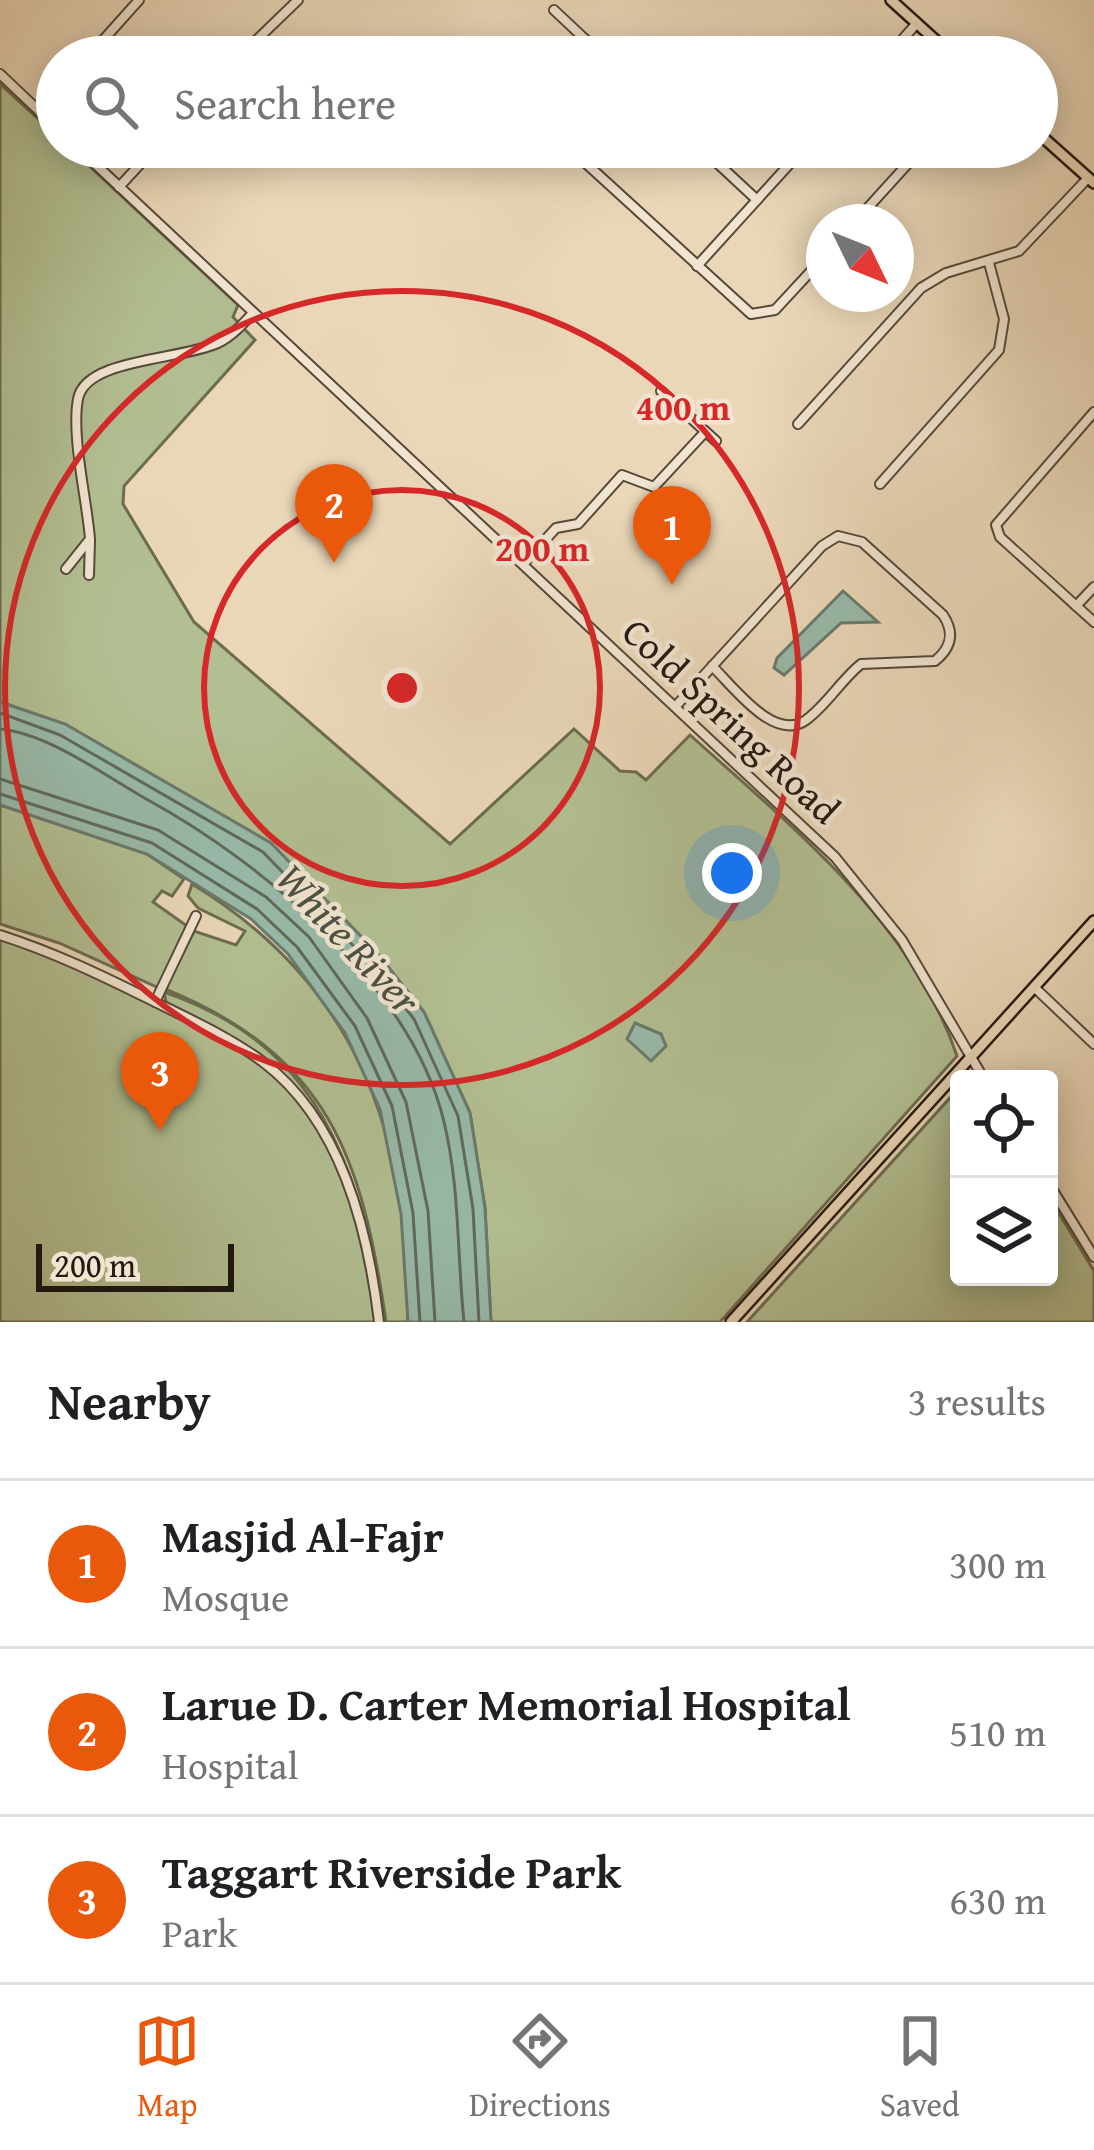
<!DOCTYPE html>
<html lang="en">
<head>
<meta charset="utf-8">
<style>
	:root { --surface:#fff; --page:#f2f2f2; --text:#202124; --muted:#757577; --line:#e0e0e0; --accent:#ea580c }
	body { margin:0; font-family:"Gentium Book Plus",serif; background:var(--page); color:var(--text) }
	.controls { position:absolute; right:36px; bottom:36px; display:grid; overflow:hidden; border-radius:12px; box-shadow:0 6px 30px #0003 }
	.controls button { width:108px; height:108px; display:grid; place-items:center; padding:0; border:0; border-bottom:3px solid var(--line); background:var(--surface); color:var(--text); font:60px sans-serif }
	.compass { position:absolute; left:806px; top:204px; width:108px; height:108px; border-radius:50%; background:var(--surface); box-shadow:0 6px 30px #0003; rotate:133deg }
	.scale { position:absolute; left:36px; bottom:30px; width:198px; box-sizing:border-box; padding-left:12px; border:6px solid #24190f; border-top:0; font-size:33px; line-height:42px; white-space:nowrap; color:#24190f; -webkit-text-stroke:9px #f1e5d1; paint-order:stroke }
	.you { position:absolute; left:732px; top:873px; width:42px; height:42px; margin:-30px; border:9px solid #fff; border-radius:50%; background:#1a73e8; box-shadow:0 0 0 18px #1a73e833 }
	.badge { display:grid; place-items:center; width:78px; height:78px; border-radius:50%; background:var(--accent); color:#fff; font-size:39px; font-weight:700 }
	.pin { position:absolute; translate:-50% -99px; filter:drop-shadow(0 3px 6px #0008) }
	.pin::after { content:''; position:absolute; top:63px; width:42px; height:36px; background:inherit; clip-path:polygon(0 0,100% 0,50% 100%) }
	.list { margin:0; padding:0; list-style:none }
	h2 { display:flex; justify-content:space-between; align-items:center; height:156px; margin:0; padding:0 48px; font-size:51px }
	h2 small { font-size:39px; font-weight:400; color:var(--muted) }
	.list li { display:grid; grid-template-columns:78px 1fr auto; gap:36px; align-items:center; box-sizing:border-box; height:168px; padding:0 48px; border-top:3px solid var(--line) }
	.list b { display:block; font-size:45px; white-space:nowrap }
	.list p { margin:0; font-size:39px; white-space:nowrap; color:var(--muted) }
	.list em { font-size:39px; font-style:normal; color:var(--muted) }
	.icon { flex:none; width:66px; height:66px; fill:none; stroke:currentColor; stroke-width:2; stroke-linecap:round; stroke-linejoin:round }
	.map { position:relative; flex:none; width:1094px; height:1322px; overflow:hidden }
	.search { position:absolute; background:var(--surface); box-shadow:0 6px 30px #0003; left:36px; right:36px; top:36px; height:132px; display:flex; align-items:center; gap:30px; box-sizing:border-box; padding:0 42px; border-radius:66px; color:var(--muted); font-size:45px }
	.sheet { height:660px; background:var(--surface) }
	nav { display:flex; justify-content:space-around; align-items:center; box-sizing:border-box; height:168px; border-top:3px solid var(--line); background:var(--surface); font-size:33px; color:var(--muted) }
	nav a { display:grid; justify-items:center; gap:6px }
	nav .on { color:var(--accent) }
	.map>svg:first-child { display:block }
	.green { fill:#b2bf92; stroke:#6b6c50; stroke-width:3 }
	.water { fill:#98baaa; stroke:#6a7a6c; stroke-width:3 }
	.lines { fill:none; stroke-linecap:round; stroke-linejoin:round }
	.shore { stroke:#5e6a5c; stroke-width:3 }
	.minor-casing { stroke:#564839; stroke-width:12 }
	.major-casing { stroke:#24190f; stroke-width:14 }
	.minor { stroke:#f1e5d1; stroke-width:8 }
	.major { stroke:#ead7b8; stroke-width:9 }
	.ring { fill:none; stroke:#d62828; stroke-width:6 }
	.labels { text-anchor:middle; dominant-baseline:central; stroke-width:9; stroke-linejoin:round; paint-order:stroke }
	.street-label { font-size:39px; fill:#24190f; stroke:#f1e5d1 }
	.water-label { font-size:42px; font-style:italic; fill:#4d5145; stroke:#f1e5d1 }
	.centre { fill:#d62828; stroke:#f1e5d1; stroke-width:6 }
	.ring-label { font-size:36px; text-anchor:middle; font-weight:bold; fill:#d62828; stroke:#f1e5d1; stroke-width:9; stroke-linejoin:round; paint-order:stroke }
</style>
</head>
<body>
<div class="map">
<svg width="1094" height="1322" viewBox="0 0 1094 1322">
	<rect width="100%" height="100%" fill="#ead7b8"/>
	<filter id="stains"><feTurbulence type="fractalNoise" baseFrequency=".00167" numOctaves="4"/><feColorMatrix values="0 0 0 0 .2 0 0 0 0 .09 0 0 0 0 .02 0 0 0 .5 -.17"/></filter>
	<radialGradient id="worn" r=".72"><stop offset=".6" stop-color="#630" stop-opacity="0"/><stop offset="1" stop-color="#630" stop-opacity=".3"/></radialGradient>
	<g class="green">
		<path d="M0 84 57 136V147H69L238 305 233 317 255 340 124 486 123 504 194 622 450 844 574 729 620 771 636 772 646 780 690 735C791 826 912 922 957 1056L720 1322H491L485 1208 470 1113 424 1012 377 953 270 843 65 724 0 702Z"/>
		<path d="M0 805 147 854 184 879 172 896 162 891 153 902 187 926 159 988 59 943 0 924Z"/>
		<path d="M192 884C357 984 410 1134 408 1322H386C362 1157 329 1056 165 989L194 931 236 945 245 931 198 908 188 896Z"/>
		<path d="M0 936C62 958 118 985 176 1016 205 1032 238 1046 264 1067 340 1130 363 1228 375 1322H0Z"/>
		<path d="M164 992C290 1035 338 1118 370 1241 358 1213 353 1180 339 1152 303 1076 239 1038 166 1002Z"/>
		<path d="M959 1088V1277H1049V1197L1094 1271V1322H747Z"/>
	</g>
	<g class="water">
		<path d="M843 591 878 622 841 623 784 675 774 668 777 658Z"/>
		<path d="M0 702 65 724 271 843 377 953 424 1012 470 1113 485 1208 491 1322H408L401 1214 380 1109 345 1033 288 954 251 919 147 854 0 805Z"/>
		<path d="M635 1023 661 1034 666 1046 651 1061 627 1039Z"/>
	</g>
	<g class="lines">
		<g class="shore">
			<path d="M0 713 60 735 263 852 368 961 414 1019 458 1116 473 1209 479 1322"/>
			<path d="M0 729C50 734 105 776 148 800 263 863 412 987 444 1122 460 1188 457 1255 464 1322"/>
			<path d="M0 779 158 830 266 897 309 937 367 1018 406 1102 428 1211 435 1322"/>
			<path d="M0 794 152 843 257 909 297 947 355 1026 392 1106 413 1213 420 1322"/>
		</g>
		<defs>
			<g id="minor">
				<path d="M554 10 604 57"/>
				<path d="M88 57 139 0"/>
				<path d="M239 57 298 0"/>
				<path d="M569 57 585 39"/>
				<path d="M887 57 917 23"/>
				<path d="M0 74 57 128"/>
				<path d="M39 111 57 91"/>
				<path d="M77 147 835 857 902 940 984 1079"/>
				<path d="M568 147 751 314 775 310 824 257"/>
				<path d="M700 147 757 200"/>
				<path d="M119 187 156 147"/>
				<path d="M855 222 923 147"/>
				<path d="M697 266 805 147"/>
				<path d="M661 391 716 441"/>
				<path d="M1094 412 996 525 1000 537 1094 622"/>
				<path d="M798 424 921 288 946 273 1019 251 1088 178"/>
				<path d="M880 484 999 350 1004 319 989 263"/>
				<path d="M523 564 556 528 578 524 622 475 654 487 705 432"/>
				<path d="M66 569 90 539C87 500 71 436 78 399 85 358 182 360 218 343 232 336 243 324 253 313"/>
				<path d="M89 575 90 541"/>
				<path d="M1076 606 1094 587"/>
				<path d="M675 707C724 653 773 599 822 546L838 536 862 542 943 615C955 633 951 648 935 661L861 664C841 680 827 705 806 720 774 743 733 686 712 666"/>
				<path d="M0 935C53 952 101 975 151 1000 189 1019 228 1036 263 1062 341 1121 368 1229 379 1322"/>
				<path d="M1034 987 1094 1044"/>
				<path d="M155 1002 196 916"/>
				<path d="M1049 1184 1094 1257"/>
			</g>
			<g id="major">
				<path d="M891 0 954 57"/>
				<path d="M1037 132 1094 183"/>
				<path d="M731 1322 1094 921"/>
			</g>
		</defs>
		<use href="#minor" class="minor-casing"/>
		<use href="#major" class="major-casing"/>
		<use href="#minor" class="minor"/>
		<use href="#major" class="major"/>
	</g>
	<g class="ring">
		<circle cx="402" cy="688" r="198"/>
		<circle cx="402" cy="688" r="397"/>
	</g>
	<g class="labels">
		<g class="street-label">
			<text transform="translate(732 720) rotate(43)">Cold Spring Road</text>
		</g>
		<g class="water-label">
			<text transform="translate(349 938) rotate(47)">White River</text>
		</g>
	</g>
	<circle cx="402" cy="688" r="18" class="centre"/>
	<g class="ring-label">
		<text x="683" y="420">400 m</text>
		<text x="542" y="561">200 m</text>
	</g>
	<rect width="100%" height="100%" filter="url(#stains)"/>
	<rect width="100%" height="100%" fill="url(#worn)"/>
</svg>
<div class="controls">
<button><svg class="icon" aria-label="locate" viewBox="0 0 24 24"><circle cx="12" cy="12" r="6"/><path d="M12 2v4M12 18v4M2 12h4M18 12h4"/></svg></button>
<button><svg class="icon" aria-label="layers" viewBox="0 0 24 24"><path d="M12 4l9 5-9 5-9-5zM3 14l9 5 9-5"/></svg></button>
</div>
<svg class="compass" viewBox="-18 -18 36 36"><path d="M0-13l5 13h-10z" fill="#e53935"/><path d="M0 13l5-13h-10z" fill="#757577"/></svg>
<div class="scale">200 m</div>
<div class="you"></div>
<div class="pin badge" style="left:672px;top:585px">1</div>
<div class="pin badge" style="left:334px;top:563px">2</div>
<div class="pin badge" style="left:160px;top:1131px">3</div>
<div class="search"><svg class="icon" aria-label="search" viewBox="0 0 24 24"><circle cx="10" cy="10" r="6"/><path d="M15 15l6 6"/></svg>Search here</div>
</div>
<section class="sheet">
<h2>Nearby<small>3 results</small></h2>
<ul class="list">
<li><span class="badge">1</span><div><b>Masjid Al-Fajr</b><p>Mosque</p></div><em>300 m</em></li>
<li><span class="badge">2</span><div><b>Larue D. Carter Memorial Hospital</b><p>Hospital</p></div><em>510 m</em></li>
<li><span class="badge">3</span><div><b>Taggart Riverside Park</b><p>Park</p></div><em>630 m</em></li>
</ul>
</section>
<nav>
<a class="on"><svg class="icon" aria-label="map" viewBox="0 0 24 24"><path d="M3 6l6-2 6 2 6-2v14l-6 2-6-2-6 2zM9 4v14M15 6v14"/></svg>Map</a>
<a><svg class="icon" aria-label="directions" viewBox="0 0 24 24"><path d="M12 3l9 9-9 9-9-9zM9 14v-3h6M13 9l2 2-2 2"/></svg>Directions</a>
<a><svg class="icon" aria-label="saved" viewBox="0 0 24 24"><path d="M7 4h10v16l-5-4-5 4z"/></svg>Saved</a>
</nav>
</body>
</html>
